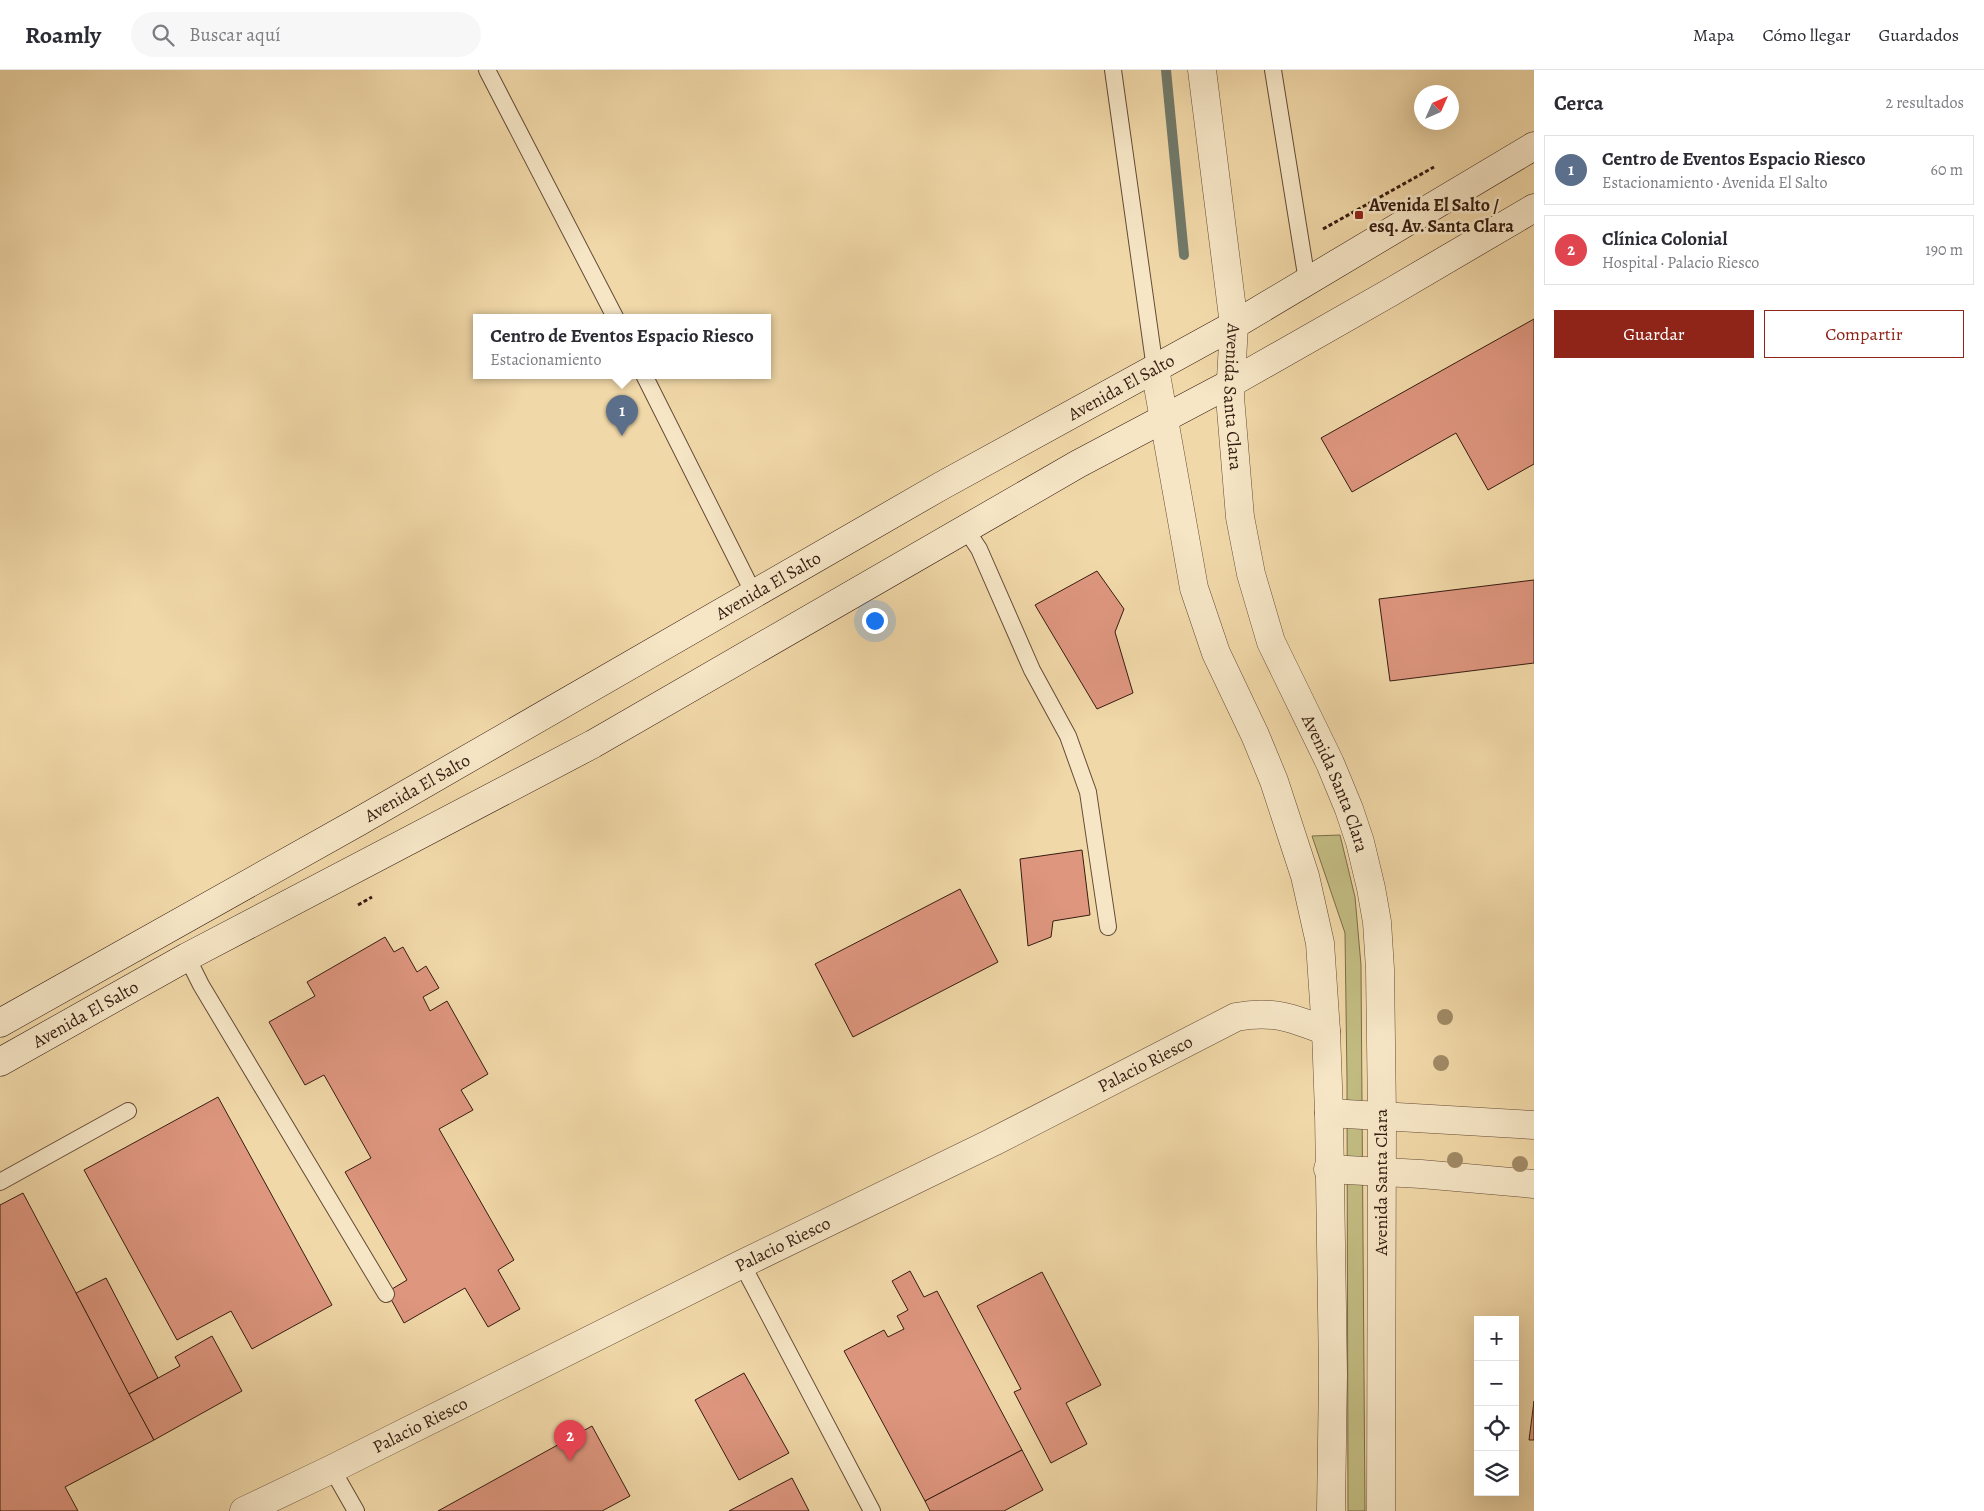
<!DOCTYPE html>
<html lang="es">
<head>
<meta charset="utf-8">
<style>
	:root { --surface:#fff; --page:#f7f7f7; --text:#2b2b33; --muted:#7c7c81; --line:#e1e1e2; --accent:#8f2418 }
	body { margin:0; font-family:Alegreya,serif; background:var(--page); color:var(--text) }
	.controls { position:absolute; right:15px; bottom:15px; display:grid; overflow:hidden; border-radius:0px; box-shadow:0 5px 20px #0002 }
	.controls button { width:45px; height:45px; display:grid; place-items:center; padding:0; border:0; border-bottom:1px solid var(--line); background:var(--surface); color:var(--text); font:25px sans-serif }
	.compass { position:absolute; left:1414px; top:15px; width:45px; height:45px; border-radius:50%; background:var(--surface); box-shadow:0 5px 20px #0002; rotate:45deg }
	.you { position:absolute; left:874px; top:550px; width:18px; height:18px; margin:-12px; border:4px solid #fff; border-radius:50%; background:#1a73e8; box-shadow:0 0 0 8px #1a73e833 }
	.badge { display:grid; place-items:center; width:32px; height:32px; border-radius:50%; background:var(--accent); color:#fff; font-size:16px; font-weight:700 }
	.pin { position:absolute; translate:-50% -41px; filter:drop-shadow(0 1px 2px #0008) }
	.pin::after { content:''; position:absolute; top:26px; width:18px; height:15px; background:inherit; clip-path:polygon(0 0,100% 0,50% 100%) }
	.popup { position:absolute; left:473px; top:244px; width:298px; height:65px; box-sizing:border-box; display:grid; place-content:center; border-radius:0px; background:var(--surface); filter:drop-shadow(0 1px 4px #0005); font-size:16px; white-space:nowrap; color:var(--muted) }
	.popup b { font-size:19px; color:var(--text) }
	.popup::after { content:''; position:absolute; left:50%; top:100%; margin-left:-10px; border:10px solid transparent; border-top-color:var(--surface) }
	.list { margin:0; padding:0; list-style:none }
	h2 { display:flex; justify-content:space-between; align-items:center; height:65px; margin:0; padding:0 20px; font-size:21px }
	h2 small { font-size:16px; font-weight:400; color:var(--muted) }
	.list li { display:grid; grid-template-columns:32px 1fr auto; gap:15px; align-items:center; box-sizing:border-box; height:70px; margin:0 10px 10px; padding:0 10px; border:1px solid var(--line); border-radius:0px }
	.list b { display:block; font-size:19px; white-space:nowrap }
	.list p { margin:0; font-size:16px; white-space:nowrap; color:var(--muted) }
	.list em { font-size:16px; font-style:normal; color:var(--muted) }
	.actions { display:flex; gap:10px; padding:15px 20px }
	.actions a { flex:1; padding:11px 0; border:1px solid var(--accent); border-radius:0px; text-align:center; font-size:18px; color:var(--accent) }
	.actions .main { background:var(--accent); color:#fff }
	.icon { flex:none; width:28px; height:28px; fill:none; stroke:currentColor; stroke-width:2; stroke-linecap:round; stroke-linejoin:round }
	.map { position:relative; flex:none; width:1534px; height:1441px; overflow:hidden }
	header { display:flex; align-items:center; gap:30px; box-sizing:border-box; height:70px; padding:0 25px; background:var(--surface); border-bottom:1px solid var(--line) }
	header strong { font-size:24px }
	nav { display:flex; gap:28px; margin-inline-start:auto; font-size:18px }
	.search { width:350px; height:45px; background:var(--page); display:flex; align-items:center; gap:12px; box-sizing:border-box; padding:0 18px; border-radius:28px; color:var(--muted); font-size:19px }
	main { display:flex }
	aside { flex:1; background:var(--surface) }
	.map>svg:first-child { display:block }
	.green { fill:#c2bc82; stroke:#7c6c49 }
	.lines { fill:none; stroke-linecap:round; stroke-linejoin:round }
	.stream { stroke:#727b6b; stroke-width:10 }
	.building { fill:#de967f; stroke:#351c10 }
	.service-casing { stroke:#644b36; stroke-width:18 }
	.minor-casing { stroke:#644b36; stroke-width:29 }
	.tertiary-casing { stroke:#644b36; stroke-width:29 }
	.secondary-casing { stroke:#351c10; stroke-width:29 }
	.path { stroke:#351c10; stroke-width:3; stroke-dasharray:4 2.5; stroke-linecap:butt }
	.service { stroke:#f6e6c6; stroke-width:16 }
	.minor { stroke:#f6e6c6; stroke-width:28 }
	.tertiary { stroke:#f6e6c6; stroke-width:28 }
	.secondary { stroke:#f6e6c6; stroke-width:28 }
	.tree { fill:#a18b67 }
	.poi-dot { fill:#8f2418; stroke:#f6e6c6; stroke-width:2 }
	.labels { text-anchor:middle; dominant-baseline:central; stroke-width:5; stroke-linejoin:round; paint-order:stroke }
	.poi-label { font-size:18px; font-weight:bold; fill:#351c10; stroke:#f6e6c6; text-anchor:start }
	.street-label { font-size:18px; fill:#351c10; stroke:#f6e6c6 }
</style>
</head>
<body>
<header>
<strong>Roamly</strong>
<div class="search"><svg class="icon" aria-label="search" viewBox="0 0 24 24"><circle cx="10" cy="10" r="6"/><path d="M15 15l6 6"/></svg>Buscar aquí</div>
<nav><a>Mapa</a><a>Cómo llegar</a><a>Guardados</a></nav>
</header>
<main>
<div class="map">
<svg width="1534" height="1441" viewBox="0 0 1534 1441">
	<rect width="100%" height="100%" fill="#f1d8a8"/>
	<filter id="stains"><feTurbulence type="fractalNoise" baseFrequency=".004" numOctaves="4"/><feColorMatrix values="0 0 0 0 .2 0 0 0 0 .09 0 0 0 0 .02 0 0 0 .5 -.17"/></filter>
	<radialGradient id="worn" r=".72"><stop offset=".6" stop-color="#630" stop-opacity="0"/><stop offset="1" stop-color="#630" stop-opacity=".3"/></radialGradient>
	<path class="green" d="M1340 765 1355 827 1361 895 1365 1441H1348L1347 1010 1345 863 1312 766Z"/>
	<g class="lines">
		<path class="stream" d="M1166 0 1184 185"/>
	</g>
	<g class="building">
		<path d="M1534 249V394L1488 420 1456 363 1352 422 1321 368Z"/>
		<path d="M1097 501 1124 539 1115 562 1133 623 1097 639 1035 535Z"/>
		<path d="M1534 510V593L1390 611 1379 529Z"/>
		<path d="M1082 780 1090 845 1053 851 1051 867 1028 876 1020 789Z"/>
		<path d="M960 819 998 892 853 967 815 894Z"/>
		<path d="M385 867 394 882 403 877 417 902 426 896 439 918 423 927 430 941 447 931 488 1004 461 1020 473 1040 439 1059 514 1190 498 1200 520 1239 488 1257 465 1218 404 1253 387 1222 407 1210 345 1102 371 1088 324 1005 305 1015 269 952 315 926 307 912Z"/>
		<path d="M218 1027 332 1235 252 1279 231 1241 177 1270 84 1100Z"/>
		<path d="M23 1123 154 1370 65 1417 78 1441H0V1135Z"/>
		<path d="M910 1201 924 1227 937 1221 1022 1380 925 1431 844 1281 884 1260 888 1267 904 1259 897 1246 908 1240 892 1211Z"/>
		<path d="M1042 1202 1101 1315 1066 1333 1087 1374 1051 1393 1014 1322 1021 1319 977 1236Z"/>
		<path d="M106 1208 158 1308 129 1324 76 1223Z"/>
		<path d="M212 1266 242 1321 154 1370 129 1324 180 1296 175 1287Z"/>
		<path d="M744 1303 789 1383 739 1410 695 1330Z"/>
		<path d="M1534 1331V1370H1529Z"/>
		<path d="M592 1356 630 1426 602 1441H438Z"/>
		<path d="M1022 1380 1043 1420 1004 1441H930L925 1431Z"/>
		<path d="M792 1408 809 1441H729Z"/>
	</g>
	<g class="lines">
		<defs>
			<g id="service">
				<path d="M487 0 615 247"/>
				<path d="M1113 0 1155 299"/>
				<path d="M1273 0 1307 211"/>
				<path d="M644 305 754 524"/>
				<path d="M965 458 979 479 1032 600 1068 666 1088 722 1108 857"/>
				<path d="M187 887 201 915 386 1224"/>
				<path d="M0 1112 128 1041"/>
				<path d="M742 1194 872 1441"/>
				<path d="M332 1399 356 1441"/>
			</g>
			<g id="minor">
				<path d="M1329 1043 1534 1055"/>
				<path d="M1328 1099 1421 1104 1534 1114"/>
				<path id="s1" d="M244 1441 332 1399 742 1194 993 1072 1236 947C1273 940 1293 948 1326 961"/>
			</g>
			<g id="tertiary">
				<path id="s2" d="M1202 0 1234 255 1230 327 1240 447 1251 504 1271 572 1330 693 1349 739 1360 772 1371 818 1377 852 1380 899 1382 1045 1381 1441"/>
				<path d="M1155 299 1194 518 1216 583 1255 665 1274 711 1305 806 1320 873 1326 961 1329 1043 1333 1304 1331 1441"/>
			</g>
			<g id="secondary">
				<path id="s3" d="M0 953 358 752 941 416 1234 255 1534 76"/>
				<path id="s4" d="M0 992 187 887 593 674 1078 394 1231 313 1391 222 1534 138"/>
			</g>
		</defs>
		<use href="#service" class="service-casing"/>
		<use href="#minor" class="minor-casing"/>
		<use href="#tertiary" class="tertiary-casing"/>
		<use href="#secondary" class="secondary-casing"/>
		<g class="path">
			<path d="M1323 159 1434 97"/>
			<path d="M358 835 372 827"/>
		</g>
		<use href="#service" class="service"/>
		<use href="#minor" class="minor"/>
		<use href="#tertiary" class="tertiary"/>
		<use href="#secondary" class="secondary"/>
	</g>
	<g class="tree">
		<circle cx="1445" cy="947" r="8"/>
		<circle cx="1441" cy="993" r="8"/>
		<circle cx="1455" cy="1090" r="8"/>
		<circle cx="1520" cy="1094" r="8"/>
	</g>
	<rect class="poi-dot" x="1354" y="140" width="10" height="10" rx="2.5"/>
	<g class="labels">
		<g class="poi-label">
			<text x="1369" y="135">Avenida El Salto /<tspan x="1369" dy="21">esq. Av. Santa Clara</tspan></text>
		</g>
		<g class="street-label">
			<text stroke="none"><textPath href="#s3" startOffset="1289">Avenida El Salto</textPath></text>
			<text stroke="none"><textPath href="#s2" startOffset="329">Avenida Santa Clara</textPath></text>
			<text stroke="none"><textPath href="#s3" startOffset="884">Avenida El Salto</textPath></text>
			<text stroke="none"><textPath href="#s2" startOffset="734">Avenida Santa Clara</textPath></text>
			<text stroke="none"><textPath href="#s3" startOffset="479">Avenida El Salto</textPath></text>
			<text stroke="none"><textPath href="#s4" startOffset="98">Avenida El Salto</textPath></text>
			<text stroke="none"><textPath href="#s1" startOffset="1006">Palacio Riesco</textPath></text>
			<text transform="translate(1381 1112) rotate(-90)">Avenida Santa Clara</text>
			<text stroke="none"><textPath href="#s1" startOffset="601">Palacio Riesco</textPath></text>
			<text stroke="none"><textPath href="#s1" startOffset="196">Palacio Riesco</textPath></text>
		</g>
	</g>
	<rect width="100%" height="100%" filter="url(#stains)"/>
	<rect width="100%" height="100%" fill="url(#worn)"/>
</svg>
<div class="controls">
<button>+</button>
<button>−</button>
<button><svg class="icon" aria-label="locate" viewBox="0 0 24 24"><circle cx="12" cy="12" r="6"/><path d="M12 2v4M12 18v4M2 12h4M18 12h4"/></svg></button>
<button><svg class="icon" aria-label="layers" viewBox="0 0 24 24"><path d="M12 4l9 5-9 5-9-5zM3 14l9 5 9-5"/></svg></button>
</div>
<svg class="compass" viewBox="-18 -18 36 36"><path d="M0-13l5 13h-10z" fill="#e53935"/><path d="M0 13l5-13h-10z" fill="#7c7c81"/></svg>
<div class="you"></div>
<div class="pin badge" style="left:622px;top:366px;background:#5c6f8a">1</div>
<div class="popup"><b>Centro de Eventos Espacio Riesco</b>Estacionamiento</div>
<div class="pin badge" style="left:570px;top:1391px;background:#e0444e">2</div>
</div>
<aside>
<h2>Cerca<small>2 resultados</small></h2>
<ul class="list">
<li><span class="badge" style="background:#5c6f8a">1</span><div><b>Centro de Eventos Espacio Riesco</b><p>Estacionamiento · Avenida El Salto</p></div><em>60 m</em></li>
<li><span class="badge" style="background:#e0444e">2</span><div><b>Clínica Colonial</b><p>Hospital · Palacio Riesco</p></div><em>190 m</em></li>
</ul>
<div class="actions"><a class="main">Guardar</a><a>Compartir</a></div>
</aside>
</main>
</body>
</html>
